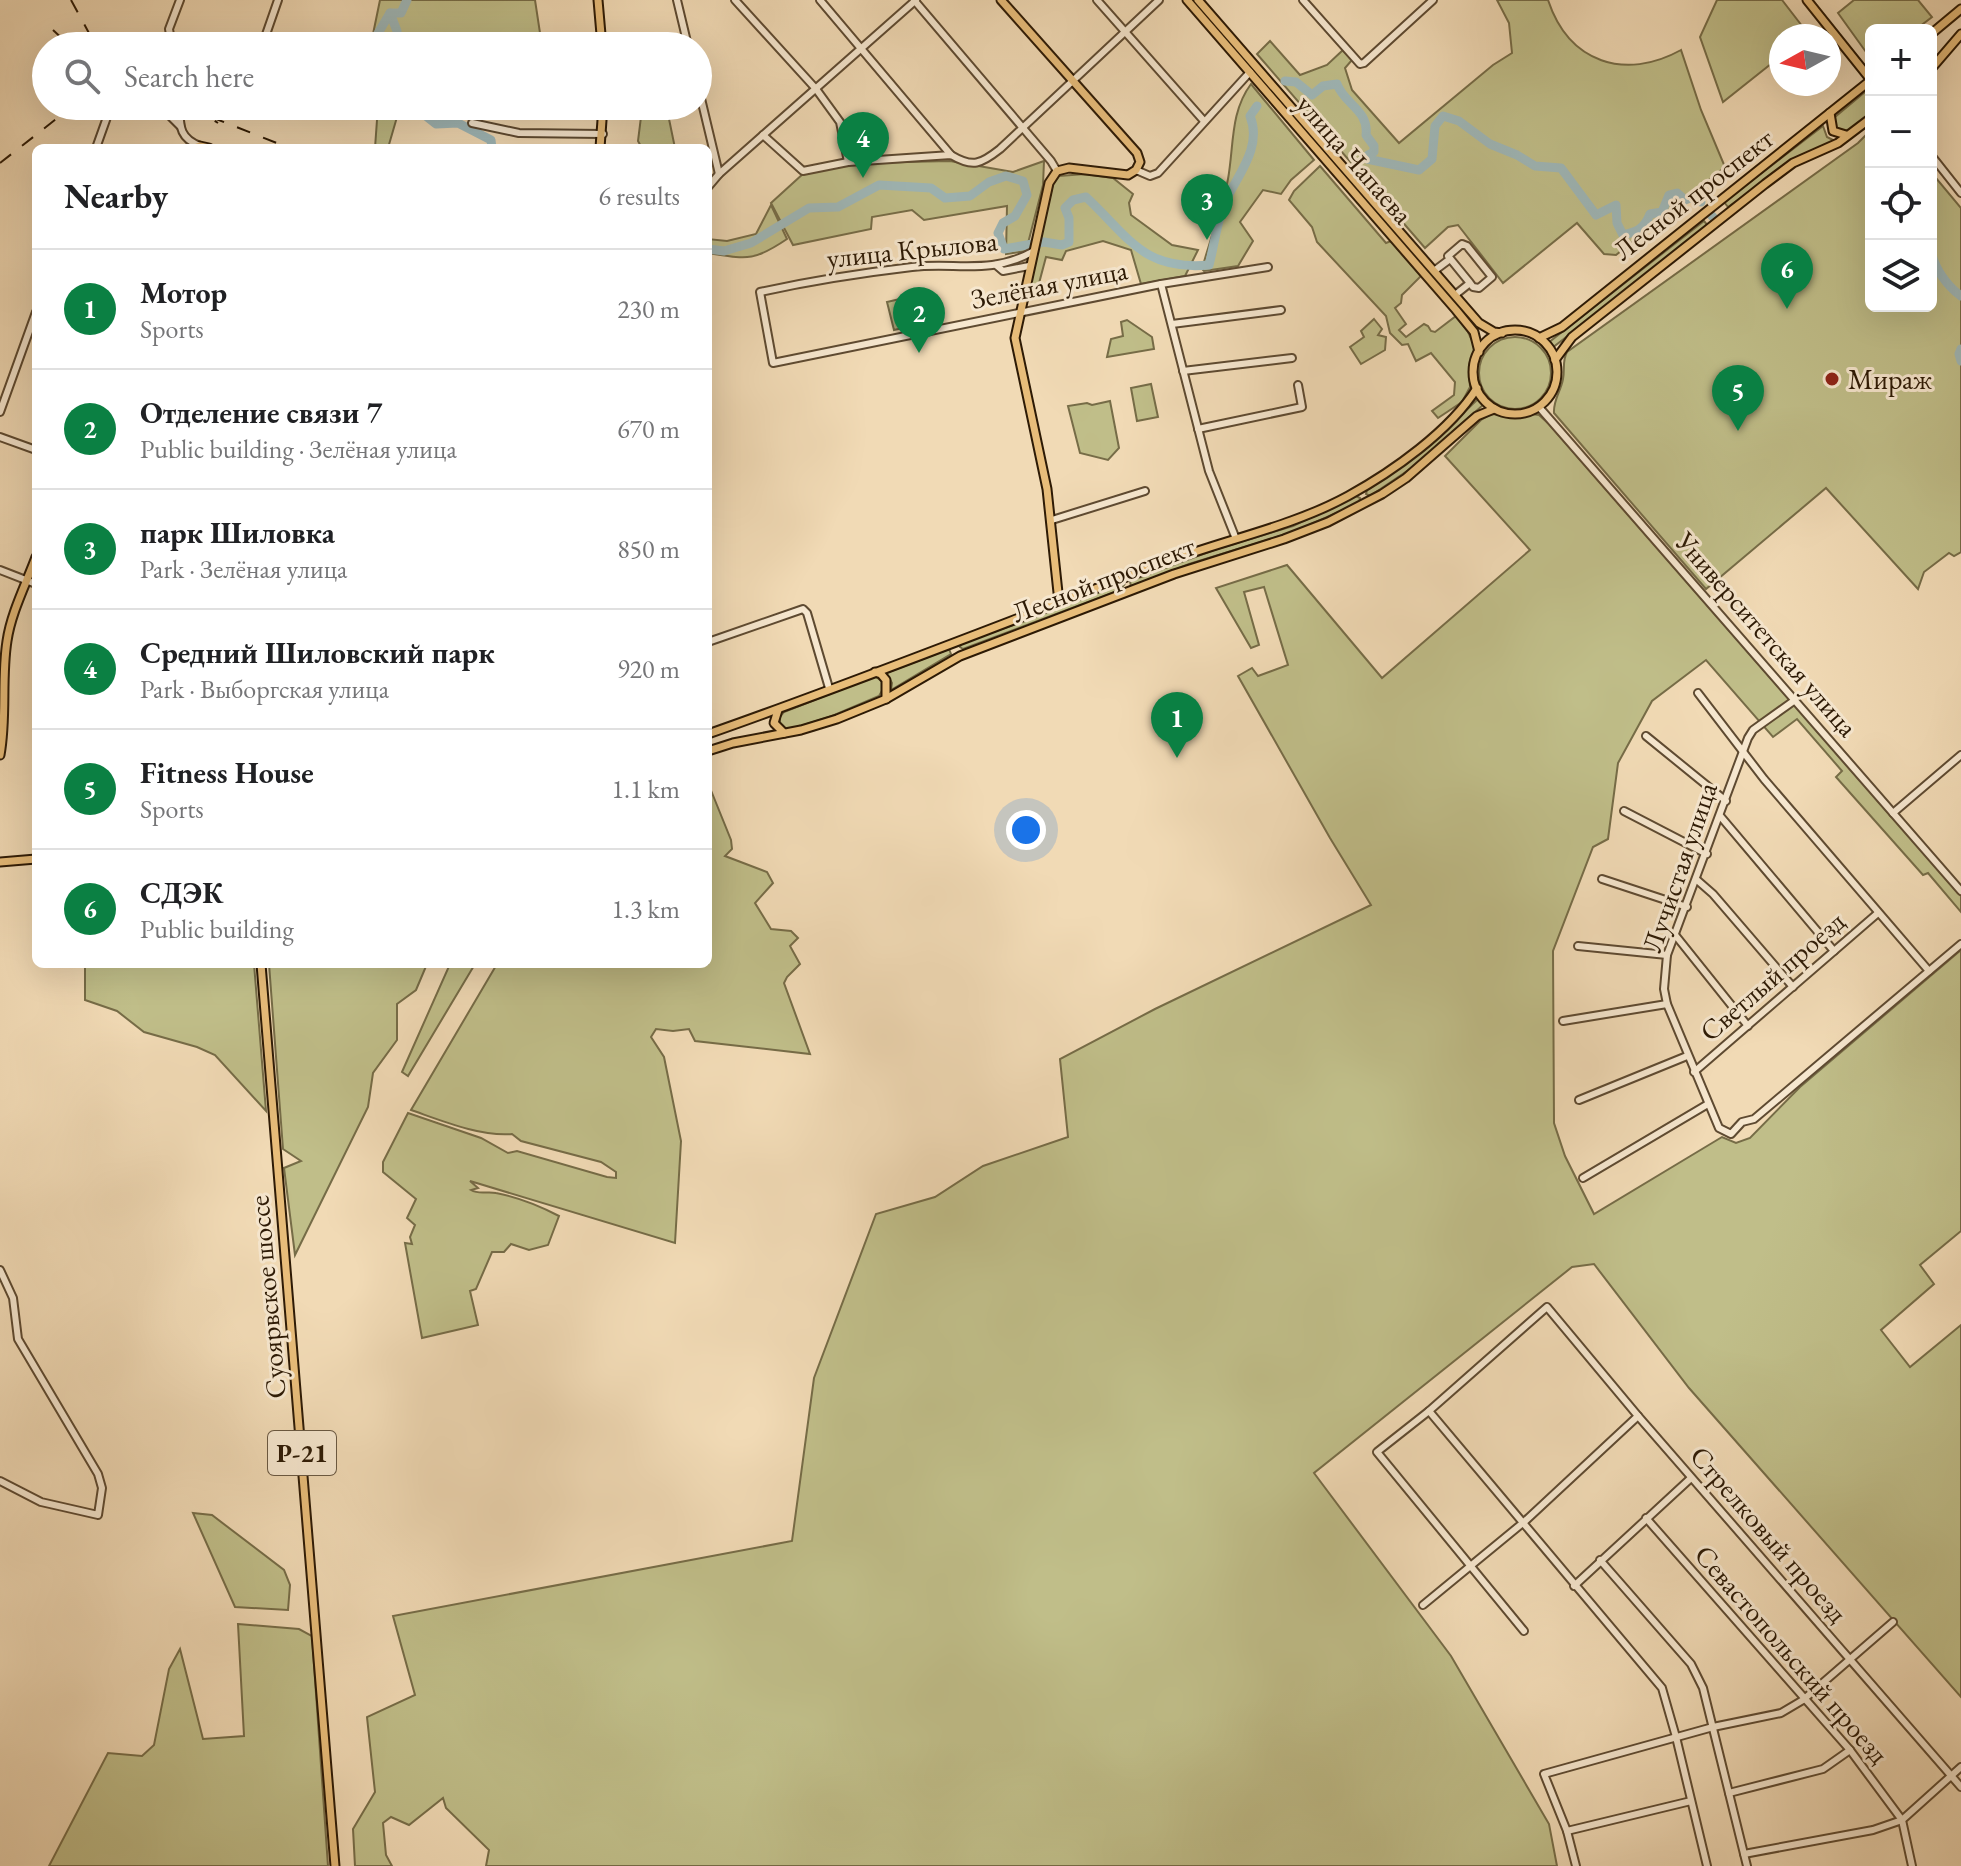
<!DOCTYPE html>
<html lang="en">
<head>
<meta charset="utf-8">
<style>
	:root { --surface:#fff; --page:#f6f6f6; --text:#202124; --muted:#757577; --line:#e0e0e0; --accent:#0b8043 }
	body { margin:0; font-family:"EB Garamond",serif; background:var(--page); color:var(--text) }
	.controls { position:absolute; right:24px; top:24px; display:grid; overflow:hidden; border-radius:12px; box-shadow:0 8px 32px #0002 }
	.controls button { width:72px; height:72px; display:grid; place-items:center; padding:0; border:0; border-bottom:2px solid var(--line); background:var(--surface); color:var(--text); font:40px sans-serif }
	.compass { position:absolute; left:1769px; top:24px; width:72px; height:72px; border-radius:50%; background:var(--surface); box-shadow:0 8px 32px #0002; rotate:262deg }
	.you { position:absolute; left:1026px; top:830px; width:28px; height:28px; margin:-20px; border:6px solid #fff; border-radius:50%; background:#1a73e8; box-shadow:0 0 0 12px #1a73e833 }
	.badge { display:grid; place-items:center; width:52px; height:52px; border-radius:50%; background:var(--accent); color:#fff; font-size:26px; font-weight:700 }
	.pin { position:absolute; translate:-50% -66px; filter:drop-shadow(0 2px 4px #0008) }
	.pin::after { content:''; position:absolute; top:42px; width:28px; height:24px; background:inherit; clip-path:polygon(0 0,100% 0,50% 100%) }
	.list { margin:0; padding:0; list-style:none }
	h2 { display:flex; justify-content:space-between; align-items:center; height:104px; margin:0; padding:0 32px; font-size:34px }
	h2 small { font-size:26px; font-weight:400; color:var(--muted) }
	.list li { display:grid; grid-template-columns:52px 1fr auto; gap:24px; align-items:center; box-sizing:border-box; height:120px; padding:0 32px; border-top:2px solid var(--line) }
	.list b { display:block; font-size:30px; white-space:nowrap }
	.list p { margin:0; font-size:26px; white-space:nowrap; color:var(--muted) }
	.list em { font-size:26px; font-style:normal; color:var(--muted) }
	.icon { flex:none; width:44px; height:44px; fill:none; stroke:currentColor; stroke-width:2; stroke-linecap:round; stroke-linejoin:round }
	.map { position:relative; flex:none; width:1961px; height:1866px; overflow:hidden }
	.search { position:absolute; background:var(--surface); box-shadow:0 8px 32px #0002; left:32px; top:32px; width:680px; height:88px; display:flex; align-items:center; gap:20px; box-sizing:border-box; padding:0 28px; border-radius:44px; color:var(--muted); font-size:30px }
	.panel { position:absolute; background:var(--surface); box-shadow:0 8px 32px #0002; left:32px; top:144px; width:680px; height:824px; border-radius:12px }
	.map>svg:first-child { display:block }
	.green { fill:#c0be89; stroke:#766c47; stroke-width:2 }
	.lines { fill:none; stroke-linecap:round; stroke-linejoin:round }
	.river { stroke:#9fb8b9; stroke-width:9 }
	.minor-casing { stroke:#5e4a31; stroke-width:10 }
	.major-casing { stroke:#2d1a05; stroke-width:11 }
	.minor { stroke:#f6e7cf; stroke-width:6 }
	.major { stroke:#e8bd7a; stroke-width:7 }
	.rail { stroke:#2d1a05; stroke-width:2; stroke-dasharray:14 14; stroke-linecap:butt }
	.poi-dot { fill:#8f2418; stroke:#f6e7cf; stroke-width:3 }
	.labels { text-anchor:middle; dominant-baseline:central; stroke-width:6; stroke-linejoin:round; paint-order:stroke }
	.shield { fill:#f6e7cf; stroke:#695842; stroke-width:2 }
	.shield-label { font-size:26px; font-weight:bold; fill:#2d1a05 }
	.street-label { font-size:28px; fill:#2d1a05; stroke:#f6e7cf }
	.poi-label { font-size:28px; fill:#2d1a05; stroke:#f6e7cf; text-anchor:start }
</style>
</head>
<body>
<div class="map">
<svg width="1961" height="1866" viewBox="0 0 1961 1866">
	<rect width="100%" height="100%" fill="#f1dab5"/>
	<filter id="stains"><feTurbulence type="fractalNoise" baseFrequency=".0025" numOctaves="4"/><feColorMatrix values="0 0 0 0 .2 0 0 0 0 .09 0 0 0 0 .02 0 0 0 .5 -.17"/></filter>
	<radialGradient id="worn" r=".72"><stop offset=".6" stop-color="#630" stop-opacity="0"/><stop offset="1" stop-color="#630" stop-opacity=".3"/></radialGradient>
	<g class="green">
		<path d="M380 0H535L542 46H375L372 39Z"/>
		<path d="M1497 0H1548C1569 63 1625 81 1681 50L1701 110 1725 167 1616 255 1604 254 1577 223 1503 283 1458 225 1448 227 1425 248 1257 54 1270 41 1300 75 1327 65 1343 50 1352 60 1345 68 1352 90 1399 143 1493 65 1512 53 1509 23Z"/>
		<path d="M1717 0H1782L1809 35 1781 36V56L1723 102 1700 37Z"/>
		<path d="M1854 0H1918L1932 17 1915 30H1871V59L1838 13Z"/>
		<path d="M1251 84 1314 160 1291 180 1281 194 1263 190 1240 222 1253 241 1238 266 1204 271 1202 269C1210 239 1222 209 1228 179 1234 146 1230 112 1251 84Z"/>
		<path d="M1871 87V114L1847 133 1839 134 1833 125 1835 117Z"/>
		<path d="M378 106H452L442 120 397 117 388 148H375Z"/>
		<path d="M641 117 669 119 675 148H642L638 141Z"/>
		<path d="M1823 126 1827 137 1835 141 1791 162 1728 207 1724 202Z"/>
		<path d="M1871 130V306H1931V172L1961 208V552L1954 556 1949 553 1924 572 1918 589 1826 488 1706 589 1554 413C1553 400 1561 391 1563 379 1565 369 1562 361 1567 352L1858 143Z"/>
		<path d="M950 161 1013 172 1044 161 1043 185 1026 251 1006 254 1007 206 924 220 912 210 872 217 871 229 793 245 771 203 804 173 861 163Z"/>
		<path d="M1320 166 1386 243 1391 241 1421 276 1402 295 1401 303 1395 308 1406 324 1399 330 1406 337 1424 324 1428 326 1431 331 1435 332 1456 316 1468 332 1475 347 1469 370 1470 387 1462 402 1438 418 1432 411 1454 395 1455 382 1431 353 1416 361 1408 344 1402 345 1390 333 1386 316 1317 242 1312 227 1289 200 1294 191Z"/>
		<path d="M1085 174 1113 178 1133 194 1129 203 1131 215 1172 245 1198 250 1185 276 1141 284 1131 250 1103 241 1066 251 1062 260 1046 257 1038 287 1029 285 1053 184 1059 176Z"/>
		<path d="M771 205 787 239C753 262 747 259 708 253V239L727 241 756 234Z"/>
		<path d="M1704 221 1709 227 1552 348 1548 343Z"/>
		<path d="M921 294 928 322 894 330 887 302Z"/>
		<path d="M1374 319 1382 329 1378 335 1386 337 1385 350 1361 364 1350 347 1364 337 1361 331Z"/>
		<path d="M1127 320 1152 337 1154 349 1107 357 1111 339 1123 336 1121 322Z"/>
		<circle cx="1515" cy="373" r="36"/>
		<path d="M1151 384 1158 417 1137 421 1131 388Z"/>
		<path d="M1478 399 1483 405 1413 467 1370 496 1366 494 1367 490C1408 464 1443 433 1478 399Z"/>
		<path d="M1110 401 1119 448 1108 460 1080 453 1068 406 1087 403 1092 405Z"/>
		<path d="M1491 414 1522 417 1531 414 1539 415 1549 424 1961 896V912L1928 873 1923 875 1836 777 1842 771 1797 719 1773 737 1706 660 1652 701 1618 763 1608 839 1593 847 1553 951 1554 1123 1565 1156 1594 1214 1722 1137 1736 1143 1750 1138 1800 1087 1961 950V1231L1920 1265 1934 1284 1881 1330 1910 1367 1961 1325V1697L1689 1388 1594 1264 1572 1267 1314 1473 1451 1656 1549 1824 1557 1866H486L489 1850 446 1808 443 1798 409 1825 391 1817 383 1823 386 1855 392 1866H355L353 1829 375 1792 367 1717 415 1695 393 1616 792 1541 814 1378 876 1214 935 1197 983 1166 1068 1137 1060 1059 1155 1009 1371 905 1330 838 1238 676 1252 668 1258 676 1288 665 1264 587 1244 592 1259 645 1251 648 1216 588 1287 565 1382 678 1530 550 1445 456 1481 420Z"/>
		<path d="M1356 496 1360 498 1359 503 1293 532 1189 564 1131 587 1130 581 1214 550 1293 526Z"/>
		<path d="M1119 584 1124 585 1120 590 963 649 960 647 961 643 1025 621Z"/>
		<path d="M949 649 951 654 891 690 892 683 886 673Z"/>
		<path d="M875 676 884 683 883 689 879 696 832 716 791 729H785L780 723V717L784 712Z"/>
		<path d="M708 783 731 840 732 849 725 856 767 872 773 883 755 903 771 929 791 931 798 938 790 946 800 964 787 977 784 983 810 1054 695 1041 689 1029 673 1031 656 1029 651 1037 664 1057 681 1141 675 1243 470 1181 478 1188 471 1190C479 1195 487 1191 496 1193 517 1197 540 1206 559 1216L548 1245 529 1250 511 1244 504 1252H492L476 1289 470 1291 478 1325 422 1338 405 1243 412 1244 410 1237 415 1225 407 1218 416 1199 383 1172V1162L408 1113 481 1138 508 1153 517 1151 607 1177 616 1178V1172L601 1162 521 1141 512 1134C481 1137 440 1120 411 1110L497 964H708Z"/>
		<path d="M85 964H254L266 1111 215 1055 197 1047 144 1032 117 1011 85 1000Z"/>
		<path d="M269 964H427L416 990 397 1004V1040L373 1073 368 1107 295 1255 284 1168 301 1161 283 1149Z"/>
		<path d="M450 964H475L408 1076 402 1072Z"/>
		<path d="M193 1513 212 1515 284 1570 290 1585 288 1610 235 1607Z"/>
		<path d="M238 1624 299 1629 312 1636 328 1866H49L108 1753 142 1756 154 1745 169 1669 180 1649 203 1739 244 1736Z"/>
	</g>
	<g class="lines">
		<g class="river">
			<path d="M390 13 397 31 396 46"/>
			<path d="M377 46V35L390 13H401L407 0"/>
			<path d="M1285 81 1296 82 1312 95 1323 86 1337 84C1344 104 1369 110 1366 135L1374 146V152L1368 155 1367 159 1419 170 1432 159 1435 126 1443 116 1459 121 1490 144 1517 155 1535 166 1561 168 1596 215 1616 205 1617 223 1623 235C1637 232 1644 229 1650 214L1662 212 1669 195 1677 193 1685 200 1695 196 1701 202"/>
			<path d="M413 106 436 124 458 123 491 140 492 148"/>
			<path d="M1710 214 1713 217"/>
			<path d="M708 249 724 251 751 243 809 208 838 207 879 185 931 188 945 198 970 196 989 182 1006 176 1023 181 1027 195 1015 216 1003 223 998 233 1004 249 1044 242 1062 245 1069 242V218L1065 208 1073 200 1086 197C1129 237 1143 271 1209 265 1215 243 1217 218 1227 198 1240 172 1262 146 1250 116L1257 106"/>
			<path d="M1931 250C1934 268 1947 286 1961 296"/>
			<path d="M1961 349 1959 354 1961 361"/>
		</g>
		<defs>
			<g id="minor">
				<path d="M677 0 688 46"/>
				<path d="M735 0 816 89 840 122 848 162"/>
				<path d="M820 0 951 155"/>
				<path d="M914 0 1051 161 1057 171"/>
				<path d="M1097 0 1204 121"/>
				<path d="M1303 0 1360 64 1364 63 1433 0"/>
				<path d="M172 46 169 29 180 0"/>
				<path d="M262 46 278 0"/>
				<path d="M698 86 719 174"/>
				<path d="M160 106 180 126"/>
				<path d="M179 106C180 126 179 138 200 146"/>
				<path d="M228 106 239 110 241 106"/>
				<path d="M472 123 519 133 603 134"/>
				<path d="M763 135 803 171 848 162 951 155C973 168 981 164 1000 149L1159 0"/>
				<path d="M96 148 111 106"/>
				<path d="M1931 155 1961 193"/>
				<path d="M1136 170 1150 176 1158 173 1250 72"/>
				<path d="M708 187 719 174 916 0"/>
				<path d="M1032 252C991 275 955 262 912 267 861 273 810 281 760 292L773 363 1161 284 1268 267"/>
				<path d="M996 265 1003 271 1029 266"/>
				<path d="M1434 271 1450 259"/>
				<path d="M1161 284 1209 471 1236 539"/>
				<path d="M1455 295 1470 283 1448 256 1462 244 1467 246 1492 277 1479 288 1473 287 1470 283"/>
				<path d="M1172 324 1281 310"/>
				<path d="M1183 371 1292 358"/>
				<path d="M1539 407 1961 891"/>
				<path d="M0 412 36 312"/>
				<path d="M1198 429 1302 407 1298 385"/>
				<path d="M0 437 36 450"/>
				<path d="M1052 520 1145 491"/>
				<path d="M0 570 36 584"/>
				<path d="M708 642 803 609 807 613 829 688"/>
				<path d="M1698 693 1764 779 1929 971"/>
				<path d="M1795 700 1753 730 1748 738 1667 955 1664 989 1667 1004 1719 1128 1731 1134 1742 1122 1754 1119 1961 944"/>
				<path d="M1646 736 1726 801"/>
				<path d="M1624 811 1707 854"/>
				<path d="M1893 813 1961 755"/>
				<path d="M1721 817 1834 951"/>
				<path d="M1602 879 1687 907"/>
				<path d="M1697 880 1713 894 1793 987"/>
				<path d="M1676 936 1748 1026"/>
				<path d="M1578 946 1667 955"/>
				<path d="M1563 1021 1667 1004"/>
				<path d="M1694 1072 1878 913"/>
				<path d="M1579 1100 1687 1056"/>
				<path d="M1583 1178 1708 1104"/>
				<path d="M0 1270 13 1298 18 1339 98 1474 102 1488 98 1515 41 1502 0 1481"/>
				<path d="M1429 1411 1662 1688 1676 1737 1707 1866"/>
				<path d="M1646 1518 1850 1750 1902 1820 1873 1830 1744 1854"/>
				<path d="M1600 1560 1691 1664 1703 1688 1747 1866"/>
				<path d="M1574 1586 1691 1478"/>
				<path d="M1423 1605 1524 1522 1638 1416"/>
				<path d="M1524 1631 1377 1452 1429 1411 1547 1307 1638 1416 1961 1787"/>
				<path d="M1729 1793 1823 1769 1850 1750"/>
				<path d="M1567 1831 1691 1801"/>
				<path d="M1576 1866 1567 1831 1544 1774 1713 1727 1781 1713 1803 1700 1893 1622"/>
				<path d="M1912 1866 1902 1820 1961 1767"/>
			</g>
			<g id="major">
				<path d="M598 0 602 46"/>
				<path d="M1001 0 1137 153 1140 162 1136 170 1128 175 1069 168 1057 171 1049 183 1015 338 1047 489 1059 602"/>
				<path d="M1187 0 1456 310 1474 332 1479 352"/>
				<path d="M1198 0 1479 323 1494 332 1502 333"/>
				<path d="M1807 0 1871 80"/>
				<path d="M1931 34 1961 9"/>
				<path d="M1931 69 1961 34"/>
				<path d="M1830 113 1833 131 1846 135"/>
				<path d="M194 148 200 146 209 148"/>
				<path d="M600 148 603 106"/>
				<circle cx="1515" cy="372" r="42"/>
				<path d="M1539 338 1562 327 1871 80"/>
				<path d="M1555 360 1572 337 1765 184 1793 163 1838 143 1871 118"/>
				<path d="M875 672 881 674 886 680V699"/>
				<path d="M778 710 774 723 784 733"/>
				<path d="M708 734C862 680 1014 619 1166 562 1227 539 1291 527 1348 496 1392 472 1450 431 1477 388"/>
				<path d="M708 751 733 743 801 730 837 719 886 699 960 656 1174 574 1284 539 1328 522 1382 494 1406 478 1477 416 1494 409"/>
				<path d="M0 755C7 717 1 679 7 641 11 613 26 584 36 557"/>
				<path d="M0 862 36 859"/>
				<path d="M261 964 335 1866"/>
			</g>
		</defs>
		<use href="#minor" class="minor-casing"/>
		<use href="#major" class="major-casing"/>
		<use href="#minor" class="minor"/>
		<use href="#major" class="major"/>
		<g class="rail">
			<path d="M71 0 96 46"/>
			<path d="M53 30 70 46"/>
			<path d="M191 106 218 123"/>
			<path d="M211 117 287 147"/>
			<path d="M0 163 60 116"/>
		</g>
	</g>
	<circle class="poi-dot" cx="1832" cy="379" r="8"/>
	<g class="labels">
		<rect class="shield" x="268" y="1431" width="68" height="44" rx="6"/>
		<g class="shield-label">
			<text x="302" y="1453">Р-21</text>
		</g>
		<g class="street-label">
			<text transform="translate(1355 159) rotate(49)">улица Чапаева</text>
			<text transform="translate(1693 194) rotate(-38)">Лесной проспект</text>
			<text transform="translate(912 249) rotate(-6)">улица Крылова</text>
			<text transform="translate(1049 284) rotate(-11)">Зелёная улица</text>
			<text transform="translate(1103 579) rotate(-21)">Лесной проспект</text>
			<text transform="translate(1767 634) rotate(49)">Университетская улица</text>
			<text transform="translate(1679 867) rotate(-71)">Лучистая улица</text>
			<text transform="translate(1772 976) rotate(-41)">Светлый проезд</text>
			<text transform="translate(267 1297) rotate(-95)">Суоярвское шоссе</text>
			<text transform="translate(1769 1534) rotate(49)">Стрелковый проезд</text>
			<text transform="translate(1792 1654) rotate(49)">Севастопольский проезд</text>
		</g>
		<g class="poi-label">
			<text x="1848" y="379">Мираж</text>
		</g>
	</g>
	<rect width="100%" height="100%" filter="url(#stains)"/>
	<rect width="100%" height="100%" fill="url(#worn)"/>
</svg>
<div class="controls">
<button>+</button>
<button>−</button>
<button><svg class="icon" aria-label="locate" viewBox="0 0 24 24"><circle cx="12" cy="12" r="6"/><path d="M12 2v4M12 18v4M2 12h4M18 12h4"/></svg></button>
<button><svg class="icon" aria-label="layers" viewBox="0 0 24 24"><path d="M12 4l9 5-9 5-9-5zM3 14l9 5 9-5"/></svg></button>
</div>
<svg class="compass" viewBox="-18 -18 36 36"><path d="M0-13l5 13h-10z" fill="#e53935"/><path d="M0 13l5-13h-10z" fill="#757577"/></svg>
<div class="you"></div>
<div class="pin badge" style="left:1177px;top:758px">1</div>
<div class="pin badge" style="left:919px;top:353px">2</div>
<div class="pin badge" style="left:1207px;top:240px">3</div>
<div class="pin badge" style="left:863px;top:178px">4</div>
<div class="pin badge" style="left:1738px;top:431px">5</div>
<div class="pin badge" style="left:1787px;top:309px">6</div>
<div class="search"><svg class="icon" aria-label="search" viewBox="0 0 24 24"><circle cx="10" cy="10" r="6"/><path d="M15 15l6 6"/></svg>Search here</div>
<section class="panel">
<h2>Nearby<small>6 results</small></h2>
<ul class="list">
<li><span class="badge">1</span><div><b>Мотор</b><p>Sports</p></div><em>230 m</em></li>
<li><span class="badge">2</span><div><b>Отделение связи 7</b><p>Public building · Зелёная улица</p></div><em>670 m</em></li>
<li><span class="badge">3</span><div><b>парк Шиловка</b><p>Park · Зелёная улица</p></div><em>850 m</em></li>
<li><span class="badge">4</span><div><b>Средний Шиловский парк</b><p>Park · Выборгская улица</p></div><em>920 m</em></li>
<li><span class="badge">5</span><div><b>Fitness House</b><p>Sports</p></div><em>1.1 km</em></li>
<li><span class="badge">6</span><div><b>СДЭК</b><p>Public building</p></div><em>1.3 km</em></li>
</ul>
</section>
</div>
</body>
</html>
